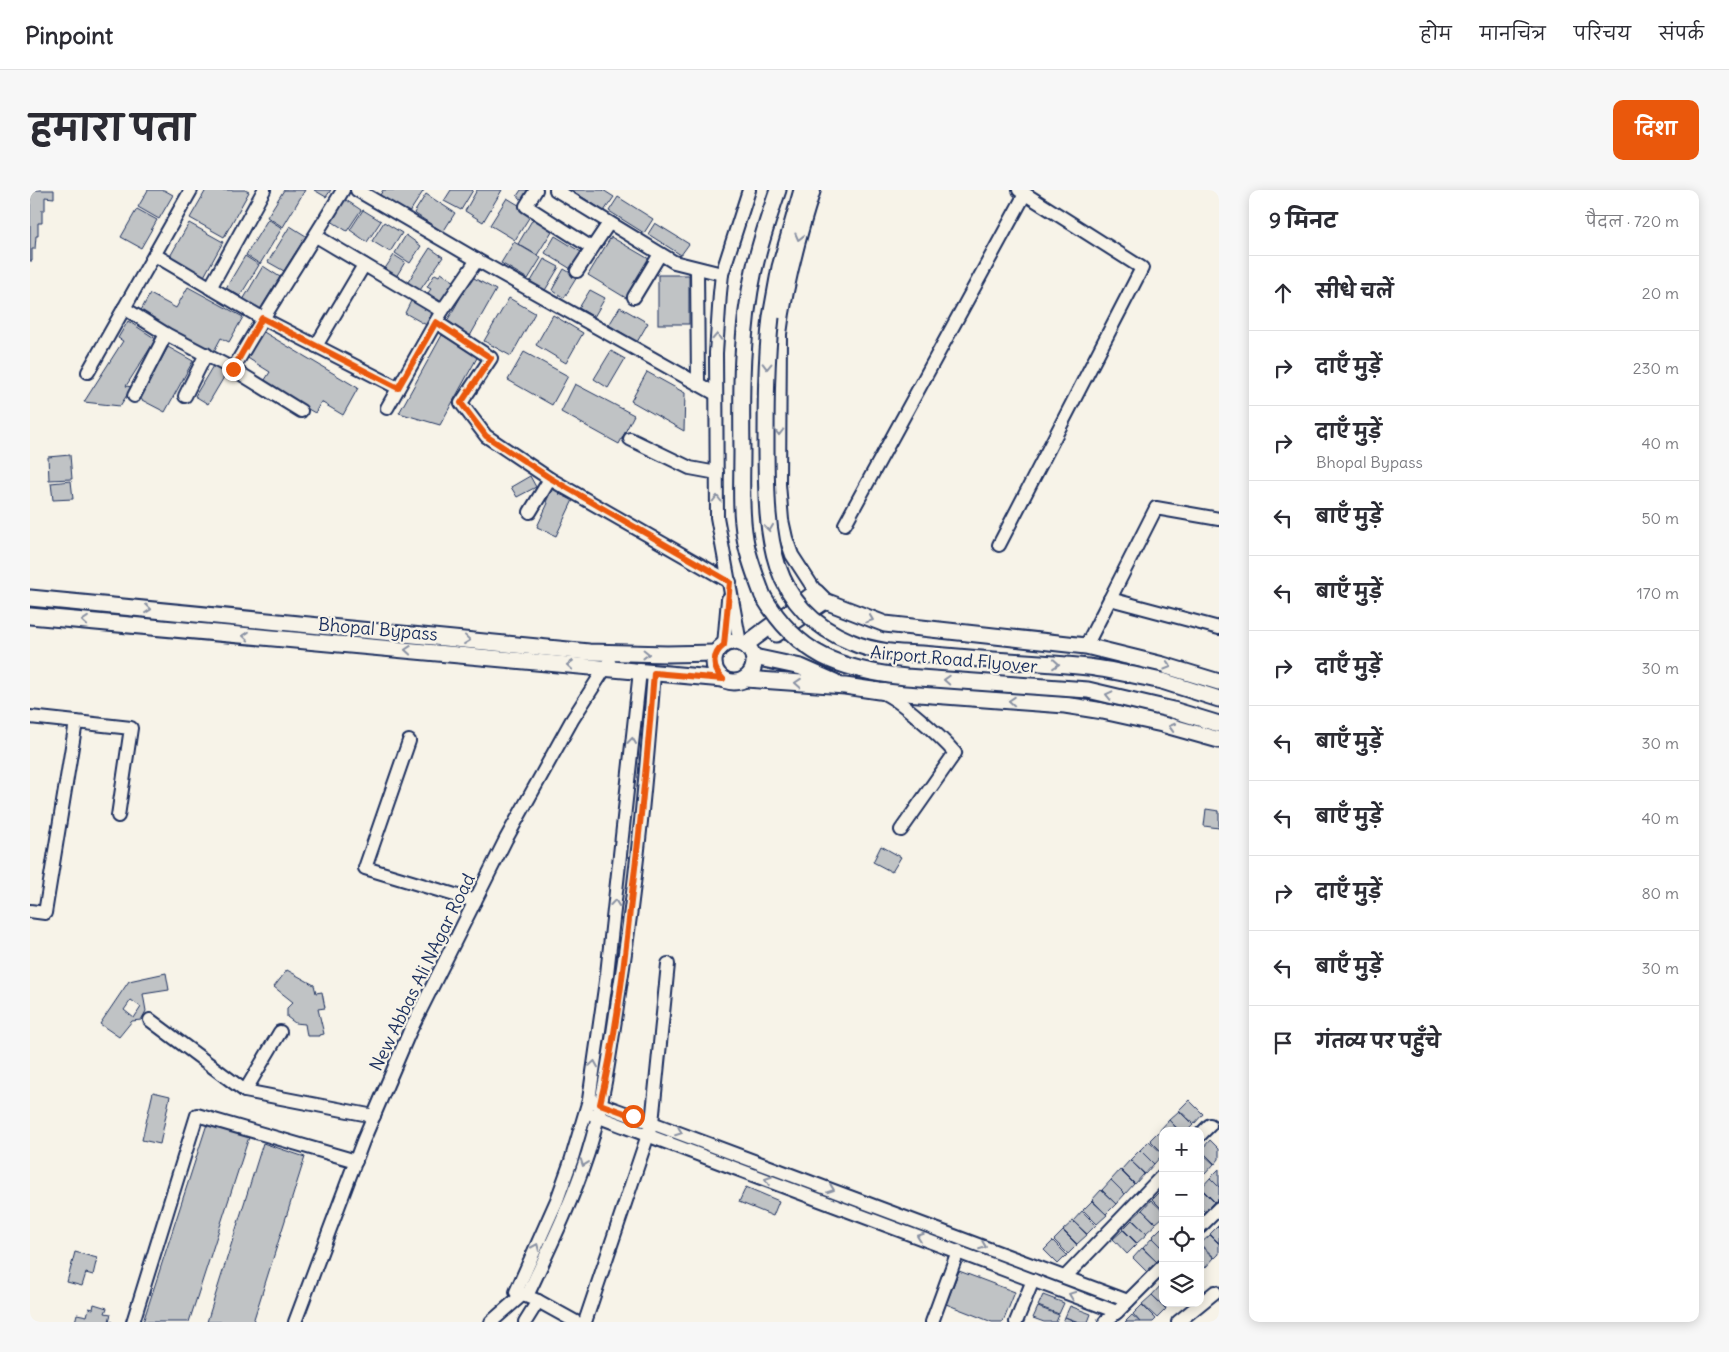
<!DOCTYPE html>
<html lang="hi">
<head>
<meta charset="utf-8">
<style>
	:root { --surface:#fff; --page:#f7f7f7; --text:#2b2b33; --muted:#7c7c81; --line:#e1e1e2; --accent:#ea580c }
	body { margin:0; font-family:Delius,"Playpen Sans Deva",sans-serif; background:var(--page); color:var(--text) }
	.controls { position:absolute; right:15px; bottom:15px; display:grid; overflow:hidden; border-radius:10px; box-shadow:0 2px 12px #0003 }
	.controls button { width:45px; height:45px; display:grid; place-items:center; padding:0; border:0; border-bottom:1px solid var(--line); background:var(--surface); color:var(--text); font:25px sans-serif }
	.stop { position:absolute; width:15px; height:15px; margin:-11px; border:4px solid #ea580c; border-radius:50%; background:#fff }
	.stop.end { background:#ea580c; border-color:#fff; box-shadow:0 1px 5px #0008 }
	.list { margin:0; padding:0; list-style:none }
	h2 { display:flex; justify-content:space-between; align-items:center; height:65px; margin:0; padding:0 20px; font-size:21px }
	h2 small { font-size:16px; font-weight:400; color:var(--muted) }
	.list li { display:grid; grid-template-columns:32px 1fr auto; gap:15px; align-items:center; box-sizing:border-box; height:75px; padding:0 20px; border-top:1px solid var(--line) }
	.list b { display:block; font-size:19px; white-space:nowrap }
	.list p { margin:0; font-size:16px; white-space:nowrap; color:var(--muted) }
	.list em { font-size:16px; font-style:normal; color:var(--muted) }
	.icon { flex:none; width:28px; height:28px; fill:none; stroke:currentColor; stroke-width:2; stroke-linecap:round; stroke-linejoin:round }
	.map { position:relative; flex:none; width:1189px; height:1132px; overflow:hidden; border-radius:10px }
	header { display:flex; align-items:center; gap:30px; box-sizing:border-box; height:70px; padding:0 25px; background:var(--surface); border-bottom:1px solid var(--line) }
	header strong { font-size:24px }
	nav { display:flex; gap:28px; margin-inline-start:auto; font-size:18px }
	.intro { display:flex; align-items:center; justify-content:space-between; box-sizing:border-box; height:120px; padding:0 30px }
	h1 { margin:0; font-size:35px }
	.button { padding:12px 22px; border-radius:10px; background:var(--accent); color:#fff; font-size:18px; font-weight:700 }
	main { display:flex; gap:30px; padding:0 30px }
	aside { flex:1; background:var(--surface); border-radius:10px; box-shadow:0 2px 12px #0003 }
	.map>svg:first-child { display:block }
	.building { fill:#c0c3c5; stroke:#1b2f5e; fill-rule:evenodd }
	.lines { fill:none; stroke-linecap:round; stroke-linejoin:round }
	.minor-casing { stroke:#1b2f5e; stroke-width:16 }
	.major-casing { stroke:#1b2f5e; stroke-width:19 }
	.minor { stroke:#f7f3e8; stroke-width:12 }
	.major { stroke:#f7f3e8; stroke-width:15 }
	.major-bridge-casing { stroke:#1b2f5e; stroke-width:19; stroke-linecap:butt }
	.major-bridge { stroke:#f7f3e8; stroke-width:15 }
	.oneway { stroke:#8991a3 }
	.route { stroke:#ea580c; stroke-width:6 }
	.labels { text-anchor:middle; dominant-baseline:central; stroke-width:4.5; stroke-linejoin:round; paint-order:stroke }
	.street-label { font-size:18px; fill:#1b2f5e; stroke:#f7f3e8 }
</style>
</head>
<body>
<header>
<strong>Pinpoint</strong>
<nav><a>होम</a><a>मानचित्र</a><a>परिचय</a><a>संपर्क</a></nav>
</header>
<div class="intro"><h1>हमारा पता</h1><a class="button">दिशा</a></div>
<main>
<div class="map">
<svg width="1189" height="1132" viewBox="0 0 1189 1132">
	<rect width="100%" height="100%" fill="#f7f3e8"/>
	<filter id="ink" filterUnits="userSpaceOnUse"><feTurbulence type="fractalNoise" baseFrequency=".02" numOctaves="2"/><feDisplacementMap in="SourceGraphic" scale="10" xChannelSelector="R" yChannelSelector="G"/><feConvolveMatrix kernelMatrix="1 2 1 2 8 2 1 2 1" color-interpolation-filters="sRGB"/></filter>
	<g filter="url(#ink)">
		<g class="building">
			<path d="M0 0H24V8L15 7V20H12V33H8V46H6L5 59H2V71H0Z"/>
			<path d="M118 0H134L143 5 129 29 108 17Z"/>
			<path d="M176 0H215L219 2 194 47 160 28Z"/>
			<path d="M254 0H275L253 37 237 27Z"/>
			<path d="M284 0H301L296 7Z"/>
			<path d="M353 0H394L379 23 350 5Z"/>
			<path d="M421 0H443L431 20 414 11Z"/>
			<path d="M447 0H472L453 32 435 21Z"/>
			<path d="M491 0H504L496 12 487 6Z"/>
			<path d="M541 0H573L584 7 574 21Z"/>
			<path d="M396 4 425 23 413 42 384 23Z"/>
			<path d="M588 7 623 29 614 43 579 21Z"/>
			<path d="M313 8 331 20 317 41 298 29Z"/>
			<path d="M477 8 502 23 485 50 460 35Z"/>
			<path d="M107 19 127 30 111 58 91 47Z"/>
			<path d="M333 20 351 31 337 52 320 40Z"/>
			<path d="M504 27 524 38 507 65 488 54Z"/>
			<path d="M238 29 252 38 230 74 216 65Z"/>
			<path d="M354 32 372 43 360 62 342 51Z"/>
			<path d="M159 33 193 52 172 90 138 70Z"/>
			<path d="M625 33 659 54 651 65 618 44Z"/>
			<path d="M260 36 276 46 254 81 238 72Z"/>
			<path d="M376 45 391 56 380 73 365 63Z"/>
			<path d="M525 46 551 62 541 79 515 63Z"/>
			<path d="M581 47 619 69 596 108 558 85Z"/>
			<path d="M484 52 511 68 498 89 471 73Z"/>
			<path d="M400 58 413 67 388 103 376 95Z"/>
			<path d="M364 65 375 72 366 87 354 80Z"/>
			<path d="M215 66 229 75 210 106 196 98Z"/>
			<path d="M514 69 529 77 514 102 500 93Z"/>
			<path d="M233 76 250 87 230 120 213 110Z"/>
			<path d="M534 79 547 87 534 108 522 100Z"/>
			<path d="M411 83 425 92 412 112 398 103 401 99 397 97 405 84 409 86Z"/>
			<rect x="628" y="85" width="31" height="49"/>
			<path d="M442 87 466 100 440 146 416 133Z"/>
			<path d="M158 97 213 127 199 152 191 148 183 163 110 122 120 104 146 118Z"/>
			<path d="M560 100 575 108 564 127 549 118Z"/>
			<path d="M479 108 505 123 481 166 454 151Z"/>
			<path d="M382 109 407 124 400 137 375 123Z"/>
			<path d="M590 117 618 133 607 152 579 135Z"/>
			<path d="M523 125 553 143 536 173 506 155Z"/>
			<path d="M98 131 126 149 96 196 102 197 90 216 54 212 93 151 88 148Z"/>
			<path d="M232 141 328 198 313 225 291 212 285 223 233 193 240 182 216 167Z"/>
			<path d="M412 145 448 166 410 235 369 223Z"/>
			<path d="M138 157 163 171 135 222 110 209Z"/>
			<path d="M581 161 595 169 578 198 564 189Z"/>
			<path d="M494 162 538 186 522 215 478 190Z"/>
			<path d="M184 174 197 182 178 214 165 206Z"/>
			<path d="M617 182 655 203 654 241 601 211Z"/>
			<path d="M545 194 604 225 589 254 531 222Z"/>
			<path d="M40 265 42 289 19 290 18 267Z"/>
			<path d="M500 286 506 297 487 307 481 297Z"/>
			<path d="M41 291 43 309 23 310 21 293Z"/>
			<path d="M523 297 531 301 529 304 543 310 526 346 507 337 518 313 516 312Z"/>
			<path d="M1176 619 1189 621V638L1174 636Z"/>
			<path d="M851 656 871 667 862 682 843 672Z"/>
			<path d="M257 780 284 795 286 803 292 802 295 818 288 819 294 844 290 845V846H277L275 834 265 833 257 827V818L263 812 244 797Z"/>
			<path d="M136 783 139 800 113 804 116 821 111 830 102 831 89 847 70 834 99 791ZM101 810 111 817 104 828 94 820Z"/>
			<path d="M123 902 140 906 130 954 112 950Z"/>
			<path d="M1159 910 1173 924 1164 934 1149 920Z"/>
			<path d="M1149 921 1163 935 1157 941H1150L1139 930Z"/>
			<path d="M1139 930 1149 941H1133V943L1130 940Z"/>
			<path d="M177 934 219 947 159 1132H113Z"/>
			<path d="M1129 941 1133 944V963L1120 950Z"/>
			<path d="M1180 950 1189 959V969L1185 974 1171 960Z"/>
			<path d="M1119 951 1133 964 1124 974 1110 960Z"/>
			<path d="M233 953 275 967 223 1132H177Z"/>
			<path d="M1110 960 1124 974 1115 984 1100 970Z"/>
			<path d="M1170 961 1184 974 1175 984 1170 979Z"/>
			<path d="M1100 970 1114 984 1105 994 1091 980Z"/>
			<path d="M1189 979V997L1180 988Z"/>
			<path d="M1090 980 1104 994 1095 1004 1081 990Z"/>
			<path d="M1180 988 1189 997V1008L1185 1012 1171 998Z"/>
			<path d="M1081 990 1095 1004 1086 1014 1072 1000Z"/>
			<path d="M716 997 749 1011 743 1026 709 1012Z"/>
			<path d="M1170 998 1184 1012 1175 1022 1170 1017Z"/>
			<path d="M1071 1000 1086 1014 1076 1024 1062 1010Z"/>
			<path d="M1131 1000 1133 1001V1020L1122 1009Z"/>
			<path d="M1121 1010 1133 1021V1027L1126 1033 1112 1020Z"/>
			<path d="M1062 1011 1077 1025 1067 1034 1053 1020Z"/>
			<path d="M1112 1020 1126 1034 1116 1043 1102 1029Z"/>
			<path d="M1052 1021 1066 1035 1057 1044 1043 1031Z"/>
			<path d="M1102 1030 1117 1044 1107 1053 1093 1039Z"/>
			<path d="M1043 1031 1057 1045 1047 1054 1033 1040Z"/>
			<path d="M1189 1035V1053L1180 1044Z"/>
			<path d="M1131 1038 1133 1040V1058L1122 1047Z"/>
			<path d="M1093 1040 1107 1054 1097 1064 1083 1049Z"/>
			<path d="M1033 1041 1047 1055 1038 1064 1024 1050Z"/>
			<path d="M1180 1045 1189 1054V1064L1185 1068 1170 1054Z"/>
			<path d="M1122 1048 1133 1059V1066L1127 1072 1113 1058Z"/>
			<path d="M1023 1051 1037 1065 1028 1074 1014 1060Z"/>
			<path d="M1170 1055 1184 1068 1175 1078 1170 1073Z"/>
			<path d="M1112 1058 1127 1072 1117 1082 1103 1068Z"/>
			<path d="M45 1062 67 1068 63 1085 56 1083 52 1096 37 1092Z"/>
			<path d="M929 1081 985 1102 973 1132H962L916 1114Z"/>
			<path d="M1131 1095 1133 1096V1113H1141L1136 1118 1122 1105Z"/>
			<path d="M1013 1105 1034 1113 1029 1124 1008 1116Z"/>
			<path d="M1122 1105 1136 1119 1127 1128 1112 1114Z"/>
			<path d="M64 1114 77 1118 75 1123 81 1124 79 1131 83 1132H45L47 1124 57 1126 59 1118 63 1119Z"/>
			<path d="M1112 1115 1126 1129 1123 1132H1110L1103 1124Z"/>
			<path d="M1040 1116 1061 1124 1058 1132H1049L1035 1127Z"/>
			<path d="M1008 1117 1029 1125 1026 1132H1014L1003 1128Z"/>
			<path d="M1102 1125 1110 1132H1095Z"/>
			<path d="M1035 1127 1046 1132H1033Z"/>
		</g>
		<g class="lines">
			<defs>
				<g id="minor">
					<path d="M327 0 447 70 686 204"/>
					<path d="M506 0 496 16 562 58"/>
					<path d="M526 0 644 72 692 84"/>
					<path d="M784 0C769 47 756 95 750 144L749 294 752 330 756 348 762 365 786 402"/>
					<path d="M286 46 412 121"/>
					<path d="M125 65 232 128 368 198"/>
					<path d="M667 79 668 193"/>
					<path d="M547 81 579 33"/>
					<path d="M180 98 234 0"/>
					<path d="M604 107 630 64"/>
					<path d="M94 118 136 144 203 179 271 221"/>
					<path d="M406 132 461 168 431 213 456 246 520 289 700 392"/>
					<path d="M286 156 334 75"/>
					<path d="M203 179C238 118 277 60 313 0"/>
					<path d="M58 182 161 0"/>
					<path d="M104 206 136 144"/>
					<path d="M155 206 176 164"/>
					<path d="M357 218 412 121 447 70"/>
					<path d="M600 249 660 278 687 283"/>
					<path d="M500 322 520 289"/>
					<path d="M815 334 995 4"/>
					<path d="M969 355 1112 78 989 0"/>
					<path d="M1080 409 1126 318 1189 329"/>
					<path d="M710 453 687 327 686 163 690 103 692 84 719 0"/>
					<path d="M694 455 698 409"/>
					<path d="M1056 456 1080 409 1189 438"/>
					<path d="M851 502C870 509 911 547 925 563L871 640"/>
					<path d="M0 527 101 538 88 626"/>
					<path d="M379 551 335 678 445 711"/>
					<path d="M0 721 15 723 46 532"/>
					<path d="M120 830 215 901 344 926"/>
					<path d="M215 901 250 842"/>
					<path d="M562 911 622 933 1098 1111"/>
					<path d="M561 924 1087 1122"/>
					<path d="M1170 945 1180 935"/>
					<path d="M1170 1037 1189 1018"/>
					<path d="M1035 1087 1133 985"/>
					<path d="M497 1106C519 1059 542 1012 558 963 574 911 581 857 589 803 606 697 616 590 624 483"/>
					<path d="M508 1111 546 1132"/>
					<path d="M103 1132 167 925 326 971"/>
					<path d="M265 1132 333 951 379 843 476 649 542 530 579 472"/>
					<path d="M461 1132 492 1105"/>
					<path d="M495 1132 508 1111 486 1102 527 1010 541 971 559 910 577 784 610 481"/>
					<path d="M555 1132 622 933 638 774"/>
					<path d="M902 1132 928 1061"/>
					<path d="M986 1132 1003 1090"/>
					<path d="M1075 1132 1087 1122 1133 1076"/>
					<path d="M1148 1132 1185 1102"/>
				</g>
				<g id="major">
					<path d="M741 127 750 77 772 0"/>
					<path d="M733 406C726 387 718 368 715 348 710 320 712 290 712 261 711 201 711 139 724 80 730 53 739 26 748 0"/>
					<path d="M0 408 559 462 637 464 686 463"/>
					<path d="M0 426 693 489"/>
					<path d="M746 444 795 411"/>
					<circle cx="704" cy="472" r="20"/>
					<path d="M715 455 786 402 795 411 855 434 1056 456 1133 475 1189 492"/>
					<path d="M724 467 771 477 805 492"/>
					<path d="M716 489 815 496 849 501 1035 515 1073 521 1132 534 1189 550"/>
					<path d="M1132 491 1189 509"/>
					<path d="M1143 520 1189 534"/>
				</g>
			</defs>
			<use href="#minor" class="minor-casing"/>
			<use href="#major" class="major-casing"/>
			<use href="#minor" class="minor"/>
			<use href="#major" class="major"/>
			<defs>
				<g id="major-bridge">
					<path d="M741 127C736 171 736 215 736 260 737 339 735 417 821 452 843 462 868 463 892 464 916 466 939 468 963 470 995 472 1026 474 1058 477 1083 480 1107 486 1132 491"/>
					<path d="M733 406C768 465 810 480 876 487L1058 500 1143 520"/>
				</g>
			</defs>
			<use href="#major-bridge" class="major-bridge-casing"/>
			<use href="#major-bridge" class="major-bridge"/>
		</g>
		<defs><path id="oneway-chevron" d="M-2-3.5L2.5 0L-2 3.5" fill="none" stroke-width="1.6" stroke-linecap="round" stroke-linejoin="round" transform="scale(1.25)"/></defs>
		<g class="oneway">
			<use href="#oneway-chevron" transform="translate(769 47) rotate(104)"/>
			<use href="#oneway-chevron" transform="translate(687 147) rotate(-87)"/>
			<use href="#oneway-chevron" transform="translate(737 176) rotate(91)"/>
			<use href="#oneway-chevron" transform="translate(749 242) rotate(90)"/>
			<use href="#oneway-chevron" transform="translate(687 309) rotate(-90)"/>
			<use href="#oneway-chevron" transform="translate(739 338) rotate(82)"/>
			<use href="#oneway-chevron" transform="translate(118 419) rotate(6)"/>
			<use href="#oneway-chevron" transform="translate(840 429) rotate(21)"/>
			<use href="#oneway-chevron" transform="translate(55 431) rotate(-175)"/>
			<use href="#oneway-chevron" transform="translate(216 446) rotate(-175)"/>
			<use href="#oneway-chevron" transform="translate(437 450) rotate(6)"/>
			<use href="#oneway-chevron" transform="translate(378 460) rotate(-175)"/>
			<use href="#oneway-chevron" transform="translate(616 464) rotate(1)"/>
			<use href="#oneway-chevron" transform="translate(1026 474) rotate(5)"/>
			<use href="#oneway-chevron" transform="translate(540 475) rotate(-175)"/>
			<use href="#oneway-chevron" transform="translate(1138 476) rotate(17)"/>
			<use href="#oneway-chevron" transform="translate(917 490) rotate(-177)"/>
			<use href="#oneway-chevron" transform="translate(768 493) rotate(-176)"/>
			<use href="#oneway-chevron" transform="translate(1079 505) rotate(-167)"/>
			<use href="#oneway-chevron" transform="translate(982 511) rotate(-176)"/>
			<use href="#oneway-chevron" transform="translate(1142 537) rotate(-164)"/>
			<use href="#oneway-chevron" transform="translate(602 551) rotate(-84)"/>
			<use href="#oneway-chevron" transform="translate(585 713) rotate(-84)"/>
			<use href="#oneway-chevron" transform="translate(564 874) rotate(-81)"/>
			<use href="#oneway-chevron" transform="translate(649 942) rotate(21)"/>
			<use href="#oneway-chevron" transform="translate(554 973) rotate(110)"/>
			<use href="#oneway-chevron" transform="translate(738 990) rotate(-160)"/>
			<use href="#oneway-chevron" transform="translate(801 999) rotate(21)"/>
			<use href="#oneway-chevron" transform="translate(890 1047) rotate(-160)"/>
			<use href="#oneway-chevron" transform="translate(953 1056) rotate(21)"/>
			<use href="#oneway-chevron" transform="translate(506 1057) rotate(-66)"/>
			<use href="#oneway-chevron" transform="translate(1042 1105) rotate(-159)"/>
		</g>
	</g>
	<g class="lines" filter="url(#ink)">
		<path class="route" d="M203 179 232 128 368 198 406 132 461 168 431 213 456 246 520 288 700 392 694 455C681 465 682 478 693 489L624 483C618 562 610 641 600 720 593 785 585 851 570 914L603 926"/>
	</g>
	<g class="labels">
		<g class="street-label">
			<text transform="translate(348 439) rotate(5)">Bhopal Bypass</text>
			<text transform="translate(924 469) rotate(5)">Airport Road Flyover</text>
			<text transform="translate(392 782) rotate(-64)">New Abbas Ali NAgar Road</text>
		</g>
	</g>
</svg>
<div class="controls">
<button>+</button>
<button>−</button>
<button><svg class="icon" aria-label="locate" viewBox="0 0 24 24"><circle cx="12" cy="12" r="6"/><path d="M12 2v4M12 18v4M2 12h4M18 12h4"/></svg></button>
<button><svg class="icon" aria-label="layers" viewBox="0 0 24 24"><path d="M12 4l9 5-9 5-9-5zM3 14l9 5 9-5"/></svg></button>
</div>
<div class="stop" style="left:603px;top:926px"></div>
<div class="stop end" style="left:203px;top:179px"></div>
</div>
<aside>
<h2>9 मिनट<small>पैदल · 720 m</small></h2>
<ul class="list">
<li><svg class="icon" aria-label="ahead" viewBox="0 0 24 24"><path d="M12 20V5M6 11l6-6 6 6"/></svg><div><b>सीधे चलें</b></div><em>20 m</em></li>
<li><svg class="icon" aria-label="right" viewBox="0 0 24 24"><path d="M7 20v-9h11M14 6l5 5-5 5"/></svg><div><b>दाएँ मुड़ें</b></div><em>230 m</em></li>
<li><svg class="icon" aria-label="right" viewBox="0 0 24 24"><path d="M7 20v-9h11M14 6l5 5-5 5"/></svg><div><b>दाएँ मुड़ें</b><p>Bhopal Bypass</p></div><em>40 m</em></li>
<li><svg class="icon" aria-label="left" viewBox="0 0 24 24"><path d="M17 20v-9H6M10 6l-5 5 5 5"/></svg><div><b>बाएँ मुड़ें</b></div><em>50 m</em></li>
<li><svg class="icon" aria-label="left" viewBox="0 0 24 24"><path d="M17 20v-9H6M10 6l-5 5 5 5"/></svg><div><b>बाएँ मुड़ें</b></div><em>170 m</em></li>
<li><svg class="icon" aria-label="right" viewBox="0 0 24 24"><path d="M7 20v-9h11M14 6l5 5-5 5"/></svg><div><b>दाएँ मुड़ें</b></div><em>30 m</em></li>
<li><svg class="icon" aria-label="left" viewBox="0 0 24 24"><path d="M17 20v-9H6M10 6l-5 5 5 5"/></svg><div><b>बाएँ मुड़ें</b></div><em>30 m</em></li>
<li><svg class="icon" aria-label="left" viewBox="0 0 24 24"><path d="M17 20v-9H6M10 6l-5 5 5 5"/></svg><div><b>बाएँ मुड़ें</b></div><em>40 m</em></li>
<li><svg class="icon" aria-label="right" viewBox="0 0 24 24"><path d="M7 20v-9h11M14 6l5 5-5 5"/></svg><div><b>दाएँ मुड़ें</b></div><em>80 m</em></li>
<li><svg class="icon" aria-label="left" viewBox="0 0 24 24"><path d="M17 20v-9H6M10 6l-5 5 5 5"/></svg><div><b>बाएँ मुड़ें</b></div><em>30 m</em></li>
<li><svg class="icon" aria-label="arrive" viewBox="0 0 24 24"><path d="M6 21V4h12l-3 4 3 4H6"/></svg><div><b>गंतव्य पर पहुँचे</b></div></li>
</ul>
</aside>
</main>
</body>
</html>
